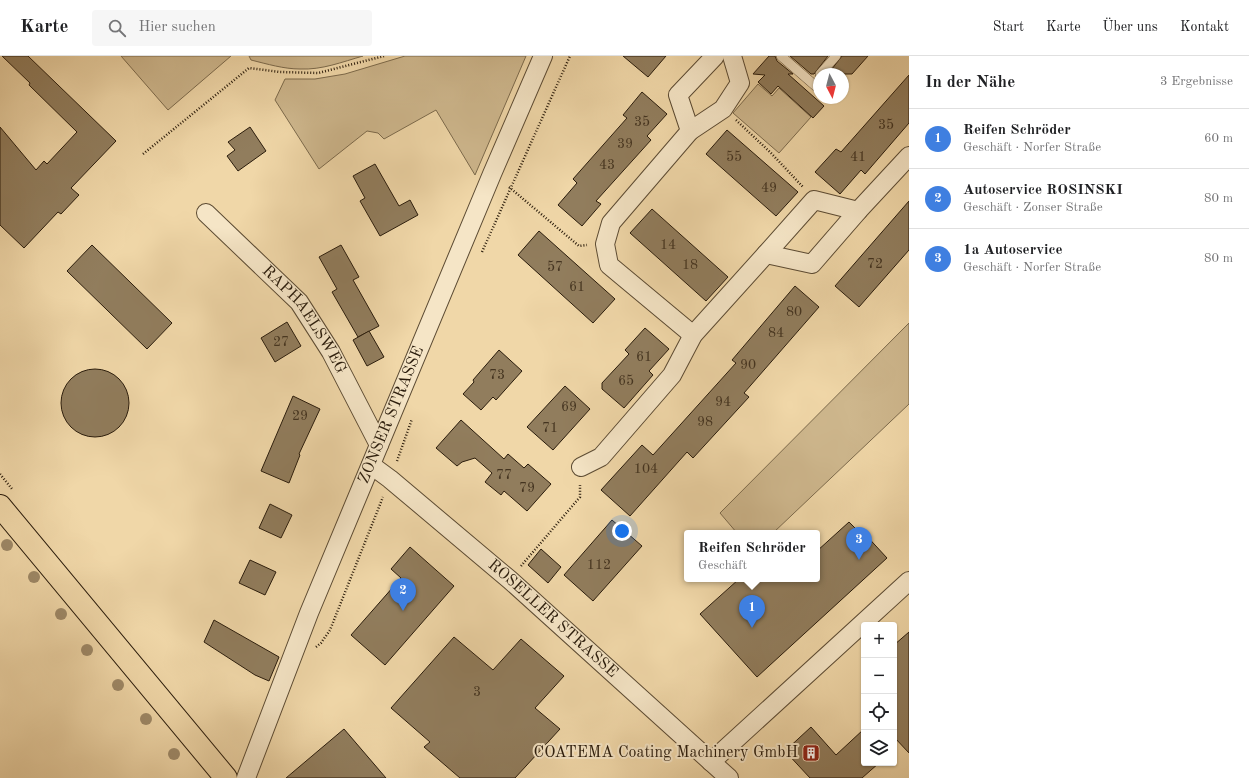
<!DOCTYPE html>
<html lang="de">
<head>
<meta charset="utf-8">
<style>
	:root { --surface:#fff; --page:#f6f6f6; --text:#202124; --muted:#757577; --line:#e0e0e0; --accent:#0f766e }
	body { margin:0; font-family:"Old Standard TT",serif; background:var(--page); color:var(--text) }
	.controls { position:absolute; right:12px; bottom:12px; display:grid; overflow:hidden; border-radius:4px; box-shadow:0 1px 3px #0004 }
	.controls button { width:36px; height:36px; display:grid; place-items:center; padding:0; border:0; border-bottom:1px solid var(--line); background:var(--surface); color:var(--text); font:20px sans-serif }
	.compass { position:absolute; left:813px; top:12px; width:36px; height:36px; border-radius:50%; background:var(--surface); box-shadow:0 1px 3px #0004; rotate:173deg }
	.you { position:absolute; left:622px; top:475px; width:14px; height:14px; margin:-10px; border:3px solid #fff; border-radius:50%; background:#1a73e8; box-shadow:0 0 0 6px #1a73e833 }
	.badge { display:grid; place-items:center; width:26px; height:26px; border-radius:50%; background:var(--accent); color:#fff; font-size:13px; font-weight:700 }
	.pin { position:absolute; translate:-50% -33px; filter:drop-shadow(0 1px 2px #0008) }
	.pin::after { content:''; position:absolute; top:21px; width:14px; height:12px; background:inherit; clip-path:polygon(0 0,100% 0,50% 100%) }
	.popup { position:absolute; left:684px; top:474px; width:136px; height:52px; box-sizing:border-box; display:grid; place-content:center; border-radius:4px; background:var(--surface); filter:drop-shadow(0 1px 3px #0005); font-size:13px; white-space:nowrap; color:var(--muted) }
	.popup b { font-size:15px; color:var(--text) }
	.popup::after { content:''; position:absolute; left:50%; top:100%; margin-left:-8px; border:8px solid transparent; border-top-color:var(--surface) }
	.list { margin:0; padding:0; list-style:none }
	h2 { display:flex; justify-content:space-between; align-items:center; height:52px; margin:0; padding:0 16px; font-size:17px }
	h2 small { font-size:13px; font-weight:400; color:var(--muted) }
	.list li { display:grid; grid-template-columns:26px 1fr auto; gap:12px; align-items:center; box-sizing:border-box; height:60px; padding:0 16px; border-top:1px solid var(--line) }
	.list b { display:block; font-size:15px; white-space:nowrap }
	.list p { margin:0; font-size:13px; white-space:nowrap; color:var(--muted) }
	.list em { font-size:13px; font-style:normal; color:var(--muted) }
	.icon { flex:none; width:22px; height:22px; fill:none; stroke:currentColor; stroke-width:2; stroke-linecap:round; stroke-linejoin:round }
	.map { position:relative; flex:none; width:909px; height:722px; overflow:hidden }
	header { display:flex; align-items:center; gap:24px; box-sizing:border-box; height:56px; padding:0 20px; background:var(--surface); border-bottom:1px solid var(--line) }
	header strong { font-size:19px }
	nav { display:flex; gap:22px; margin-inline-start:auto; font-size:14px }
	.search { width:280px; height:36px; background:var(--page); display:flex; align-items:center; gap:10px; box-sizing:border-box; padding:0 14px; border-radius:4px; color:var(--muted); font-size:15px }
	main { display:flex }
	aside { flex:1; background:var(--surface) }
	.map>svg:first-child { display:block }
	.green { fill:#ceb78d; stroke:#7c6a4c }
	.building { fill:#917d5d; stroke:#2a1c0c }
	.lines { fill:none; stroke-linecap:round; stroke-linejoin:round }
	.service-casing { stroke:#5c4b33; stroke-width:10 }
	.minor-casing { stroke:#5c4b33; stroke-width:20 }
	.primary-casing { stroke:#2a1c0c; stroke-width:24 }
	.path { stroke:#2a1c0c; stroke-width:2.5; stroke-dasharray:1 2; stroke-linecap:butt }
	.service { stroke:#f5e5c6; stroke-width:9 }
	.minor { stroke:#f5e5c6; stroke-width:18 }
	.primary { stroke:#f0d7a8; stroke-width:22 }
	.tree { fill:#9e8968 }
	.labels { text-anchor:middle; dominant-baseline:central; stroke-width:4; stroke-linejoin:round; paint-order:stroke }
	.number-label { font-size:14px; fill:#443420 }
	.street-label { font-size:16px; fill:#2a1c0c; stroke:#f5e5c6 }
	.poi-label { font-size:16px; fill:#2a1c0c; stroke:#f5e5c6; text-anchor:end }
</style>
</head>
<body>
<header>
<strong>Karte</strong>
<div class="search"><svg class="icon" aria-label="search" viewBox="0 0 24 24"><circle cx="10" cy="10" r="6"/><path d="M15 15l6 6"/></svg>Hier suchen</div>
<nav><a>Start</a><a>Karte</a><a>Über uns</a><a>Kontakt</a></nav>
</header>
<main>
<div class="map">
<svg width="909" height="722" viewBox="0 0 909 722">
	<rect width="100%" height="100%" fill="#f0d7a8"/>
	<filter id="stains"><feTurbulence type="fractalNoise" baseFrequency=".005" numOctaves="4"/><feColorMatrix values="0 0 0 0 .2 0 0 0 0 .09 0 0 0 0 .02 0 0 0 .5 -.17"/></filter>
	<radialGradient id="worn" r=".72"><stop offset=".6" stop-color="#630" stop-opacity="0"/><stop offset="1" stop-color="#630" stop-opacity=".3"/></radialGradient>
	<g class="green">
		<path d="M121 0H231L168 54Z"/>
		<path d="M249 0H363C342 6 322 14 300 13 284 13 267 8 251 4Z"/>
		<path d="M405 0H526L475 119 436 54 384 83 378 77 367 75 319 113 275 44 285 23H315L345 18Z"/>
		<path d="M758 28 772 40 779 32 811 61 779 97 733 57Z"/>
		<path d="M909 267V348L773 477H737L720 457Z"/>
	</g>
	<g class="building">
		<path d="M2 0H28L116 85 71 132 79 139 61 158 58 156 24 192 0 169V71L36 114 44 105 47 108 77 76 29 29 30 27Z"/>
		<path d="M623 0H666L648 21Z"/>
		<path d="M769 0H775L777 5 793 18H788L824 50 813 62 778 30 771 38 758 26 765 19 753 18Z"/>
		<path d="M790 0H828L814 18H811Z"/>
		<path d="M842 0H868L852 18H828Z"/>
		<path d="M909 19V67L865 118 861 114 840 138 815 116 836 93 841 96Z"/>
		<path d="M642 36 667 58 647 80 651 84 596 145 601 148 582 170 558 149 577 127 573 123 627 62 623 59Z"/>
		<path d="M250 71 266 95 238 115 227 100 235 94 228 86Z"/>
		<path d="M727 74 798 136 776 160 706 98Z"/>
		<path d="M375 108 399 150 410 144 418 159 380 180 360 145 365 142 353 120Z"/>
		<path d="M909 145V194L859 251 835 230Z"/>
		<path d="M652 153 728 221 706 245 630 177Z"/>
		<path d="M539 175 615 243 593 267 518 199Z"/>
		<path d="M92 189 172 267 147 293 67 215Z"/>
		<path d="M341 189 359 221 353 224 379 270 358 281 332 236 337 233 319 201Z"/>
		<path d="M795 230 819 251 744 337 749 341 693 402 687 396 630 460 601 434 642 389 653 399 736 307 732 304Z"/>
		<path d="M287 266 301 290 275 306 261 282Z"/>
		<path d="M645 272 669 293 649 315 653 319 624 352 602 333V327L629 298 625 294Z"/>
		<path d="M369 275 384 301 367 310 353 284Z"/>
		<path d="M499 294 522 315 496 344 493 341 481 354 463 338 474 326 473 324Z"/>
		<circle cx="95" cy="347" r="34"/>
		<path d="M565 330 590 353 553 394 527 371Z"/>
		<path d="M293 340 320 353 299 398 300 399 289 427 261 415Z"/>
		<path d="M461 364 504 403 508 398 524 412 528 408 551 428 527 455 504 435 501 439 485 426 492 417 475 402 462 406 457 410 436 392Z"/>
		<path d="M270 448 292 459 281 482 259 472Z"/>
		<path d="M612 464 642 490 593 545 564 519Z"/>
		<path d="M849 466 861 478 863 476 887 502 757 621 700 558 739 523H817V495Z"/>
		<path d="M410 491 454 530 385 609 351 579 401 522 391 513Z"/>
		<path d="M541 493 561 511 548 527 528 509Z"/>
		<path d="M250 504 276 516 265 539 239 527Z"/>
		<path d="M214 564 279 601 269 625 255 619 204 586Z"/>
		<path d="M909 576V697L894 681V589Z"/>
		<path d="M454 581 493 614 521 583 564 620 535 652 560 673 515 722H460L424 691 430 686 391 652Z"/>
		<path d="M811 671 836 699 864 673V707H879L862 722H810L785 695Z"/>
		<path d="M344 673 386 722H286Z"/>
	</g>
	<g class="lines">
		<defs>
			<g id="service">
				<path d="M781 0 819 33"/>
				<path d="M820 18 836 0"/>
			</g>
			<g id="minor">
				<path d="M690 75 723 53 740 27 732 0"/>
				<path id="s1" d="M206 157 299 246 331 296 379 389"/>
				<path d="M766 198 814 144 858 155"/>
				<path d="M693 279 609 209 605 188 611 167 690 75 678 39 715 0"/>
				<path id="s2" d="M371 409 390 423 510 524 729 722"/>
				<path d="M581 411 601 401 672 319 693 279 766 198 812 208 858 155 909 100"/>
				<path d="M711 706 909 525"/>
				<path id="s3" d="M246 722 309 557 492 118 543 0"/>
			</g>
			<path id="primary" d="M0 450 226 722"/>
		</defs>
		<use href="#service" class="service-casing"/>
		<use href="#minor" class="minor-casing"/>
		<use href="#primary" class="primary-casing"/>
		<g class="path">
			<path d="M736 64 771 97 803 131"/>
			<path d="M143 98 249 12 280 16 318 17 384 0"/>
			<path d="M509 131 579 190 587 189"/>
			<path d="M482 196 570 0"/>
			<path d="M397 405 412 363"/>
			<path d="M0 418 12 433"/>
			<path d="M521 510 580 441V429"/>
			<path d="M316 591 321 587 330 574 383 441"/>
		</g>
		<use href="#service" class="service"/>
		<use href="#minor" class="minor"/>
		<use href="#primary" class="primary"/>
	</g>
	<g class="tree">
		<circle cx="7" cy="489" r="6"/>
		<circle cx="34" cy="521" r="6"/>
		<circle cx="61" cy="558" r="6"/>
		<circle cx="87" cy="594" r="6"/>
		<circle cx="118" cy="629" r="6"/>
		<circle cx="146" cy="663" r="6"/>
		<circle cx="174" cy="698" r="6"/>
	</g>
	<defs>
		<symbol id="building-square" viewBox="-11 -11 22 22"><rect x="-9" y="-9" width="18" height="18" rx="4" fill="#8f2418" stroke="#f5e5c6"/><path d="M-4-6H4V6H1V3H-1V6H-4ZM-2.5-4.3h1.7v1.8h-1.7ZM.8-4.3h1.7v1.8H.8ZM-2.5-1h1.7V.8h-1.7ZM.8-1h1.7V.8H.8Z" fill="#fff"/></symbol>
	</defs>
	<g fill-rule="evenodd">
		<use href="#building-square" x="801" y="687" width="20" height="20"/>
	</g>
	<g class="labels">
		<g class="number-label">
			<text x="642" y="66">35</text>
			<text x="886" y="69">35</text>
			<text x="625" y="88">39</text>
			<text x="734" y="101">55</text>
			<text x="858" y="101">41</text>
			<text x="607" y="109">43</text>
			<text x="769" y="132">49</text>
			<text x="668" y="189">14</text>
			<text x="875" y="208">72</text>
			<text x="690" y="209">18</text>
			<text x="555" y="211">57</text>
			<text x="577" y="231">61</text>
			<text x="794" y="256">80</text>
			<text x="776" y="277">84</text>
			<text x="281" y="286">27</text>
			<text x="644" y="301">61</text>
			<text x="748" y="309">90</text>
			<text x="497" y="319">73</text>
			<text x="626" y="325">65</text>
			<text x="723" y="346">94</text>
			<text x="569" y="351">69</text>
			<text x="300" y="360">29</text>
			<text x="705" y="366">98</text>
			<text x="550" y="372">71</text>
			<text x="646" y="413">104</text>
			<text x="504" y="419">77</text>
			<text x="527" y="432">79</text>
			<text x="599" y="509">112</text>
			<text x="477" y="636">3</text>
		</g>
		<g class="street-label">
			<text stroke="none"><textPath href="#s1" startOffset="146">RAPHAELSWEG</textPath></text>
			<text stroke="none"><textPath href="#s3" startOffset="391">ZONSER STRASSE</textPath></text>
			<text stroke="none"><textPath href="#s2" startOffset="238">ROSELLER STRASSE</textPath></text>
		</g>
		<g class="poi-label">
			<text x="798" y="697">COATEMA Coating Machinery GmbH</text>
		</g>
	</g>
	<rect width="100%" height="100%" filter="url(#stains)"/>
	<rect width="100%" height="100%" fill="url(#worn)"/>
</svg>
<div class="controls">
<button>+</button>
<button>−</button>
<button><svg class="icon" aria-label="locate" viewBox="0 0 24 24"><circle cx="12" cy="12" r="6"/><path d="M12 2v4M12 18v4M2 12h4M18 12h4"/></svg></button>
<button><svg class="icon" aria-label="layers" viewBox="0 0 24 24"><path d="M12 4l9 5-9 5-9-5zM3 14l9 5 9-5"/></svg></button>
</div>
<svg class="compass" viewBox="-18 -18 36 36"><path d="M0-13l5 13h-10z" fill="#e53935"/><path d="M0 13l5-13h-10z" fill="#757577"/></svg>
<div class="you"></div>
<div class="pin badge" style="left:752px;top:572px;background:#3f7fe0">1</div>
<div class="popup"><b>Reifen Schröder</b>Geschäft</div>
<div class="pin badge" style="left:403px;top:555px;background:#3f7fe0">2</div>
<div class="pin badge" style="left:859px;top:504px;background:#3f7fe0">3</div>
</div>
<aside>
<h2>In der Nähe<small>3 Ergebnisse</small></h2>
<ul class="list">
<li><span class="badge" style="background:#3f7fe0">1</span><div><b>Reifen Schröder</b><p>Geschäft · Norfer Straße</p></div><em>60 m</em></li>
<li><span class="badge" style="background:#3f7fe0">2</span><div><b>Autoservice ROSINSKI</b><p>Geschäft · Zonser Straße</p></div><em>80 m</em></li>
<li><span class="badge" style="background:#3f7fe0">3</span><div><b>1a Autoservice</b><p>Geschäft · Norfer Straße</p></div><em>80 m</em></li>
</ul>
</aside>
</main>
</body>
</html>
